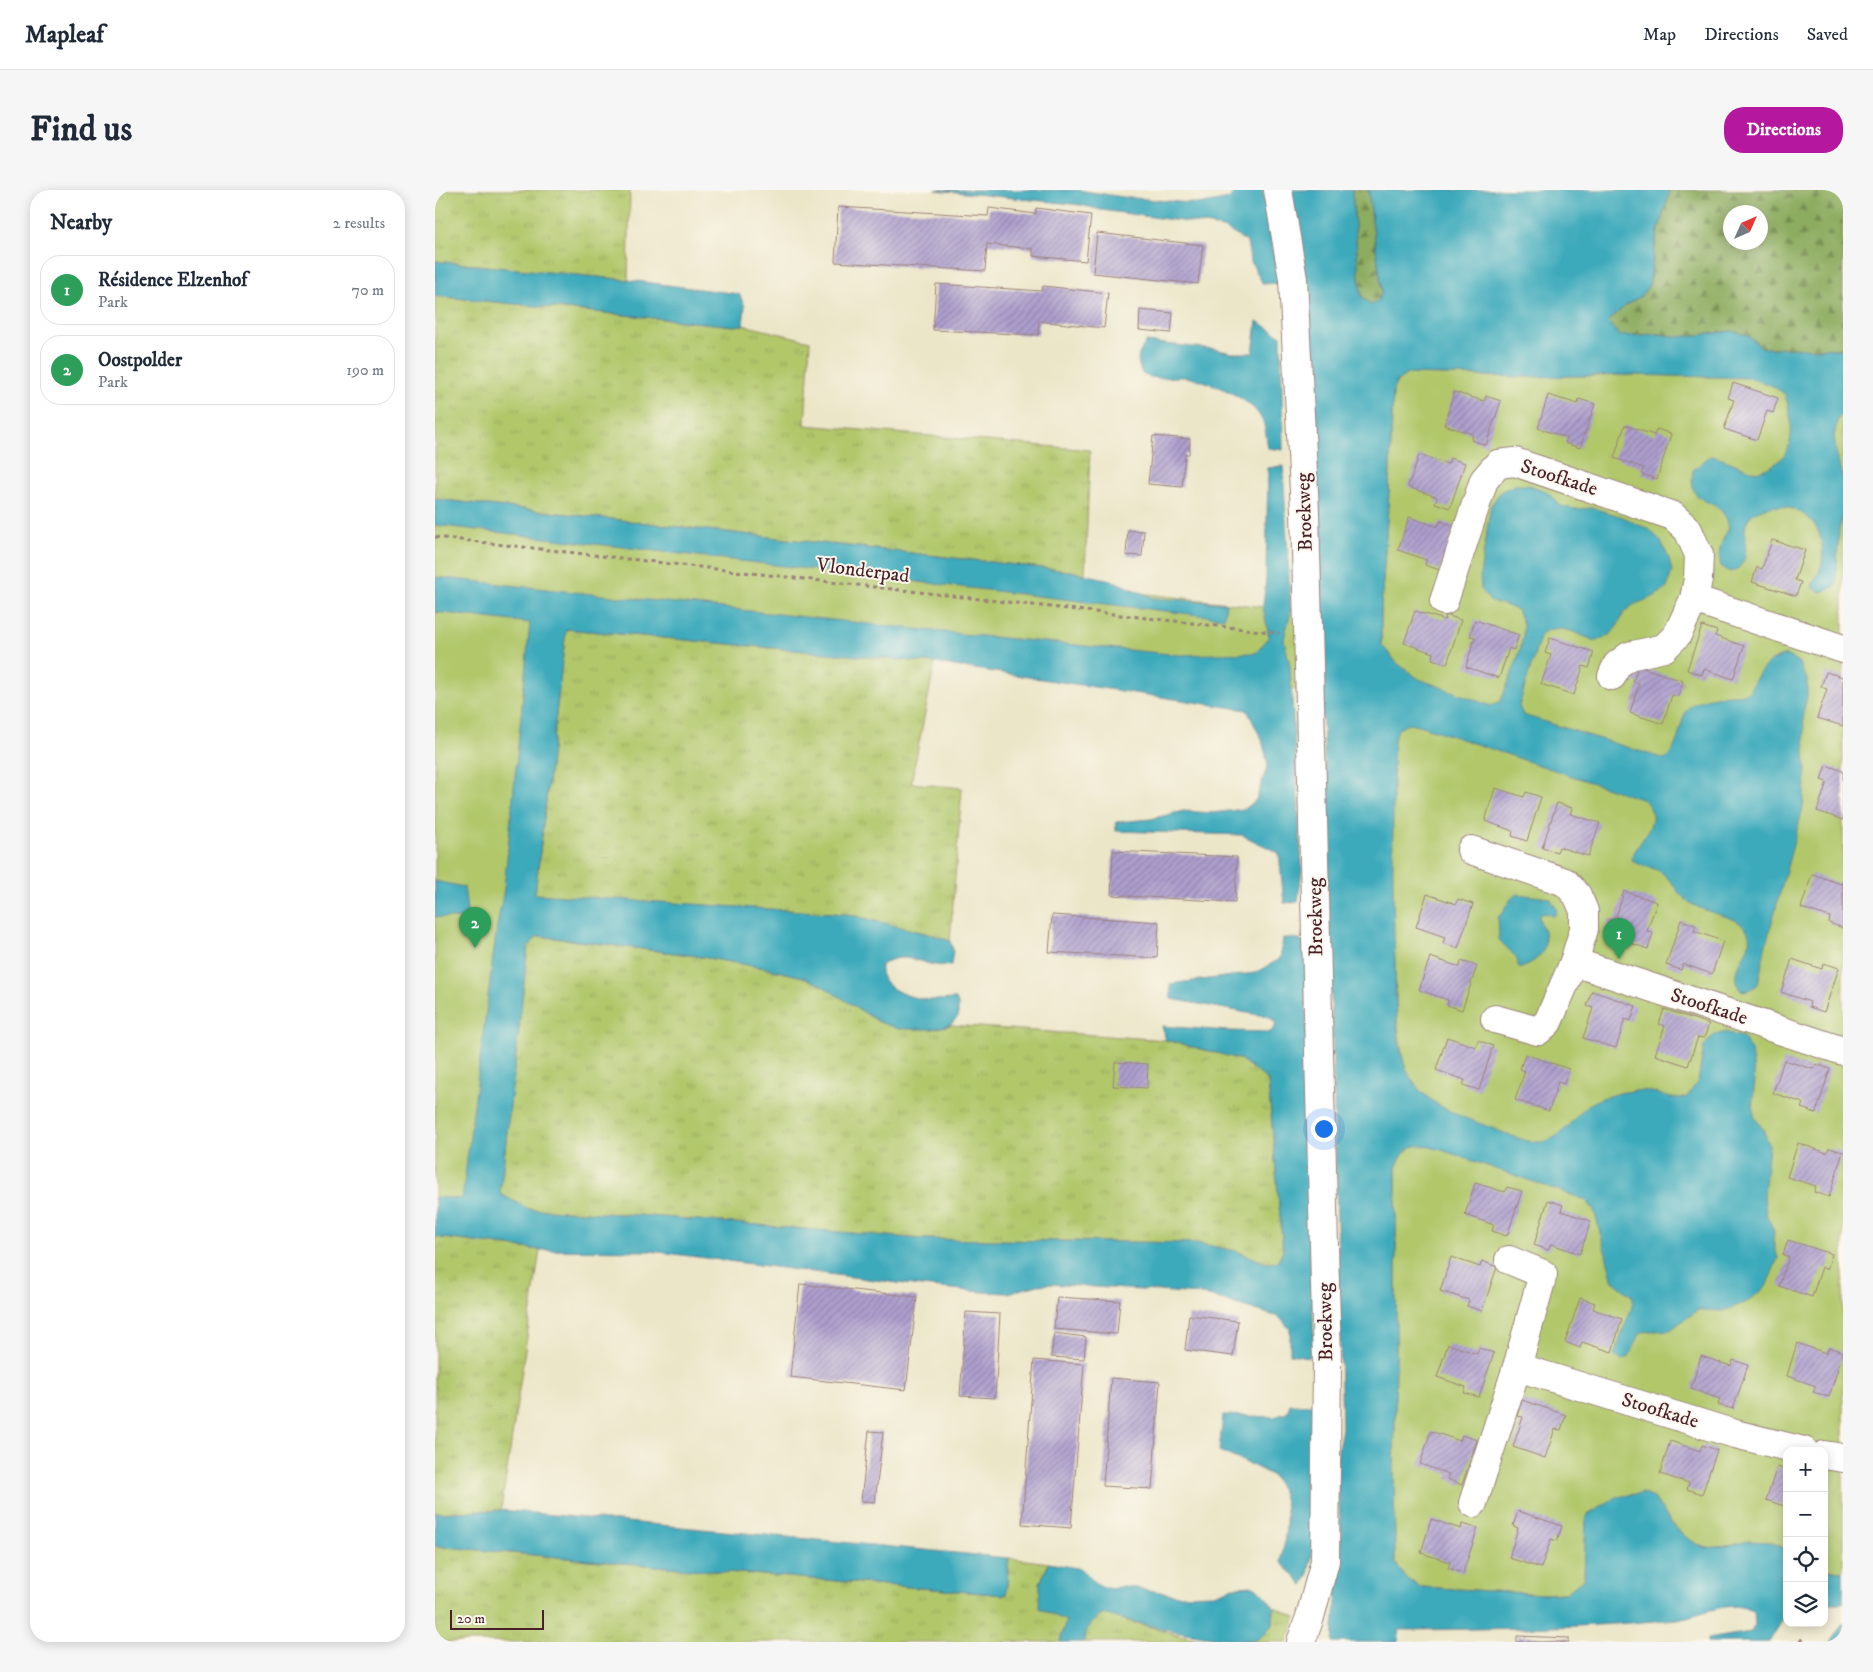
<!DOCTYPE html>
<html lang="en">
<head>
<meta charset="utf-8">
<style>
	:root { --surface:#fff; --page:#f6f6f7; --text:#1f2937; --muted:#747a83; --line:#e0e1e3; --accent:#b5179e }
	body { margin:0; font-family:"IM FELL DW Pica",serif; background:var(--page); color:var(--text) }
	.controls { position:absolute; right:15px; bottom:15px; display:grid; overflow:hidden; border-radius:10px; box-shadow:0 2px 12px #0003 }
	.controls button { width:45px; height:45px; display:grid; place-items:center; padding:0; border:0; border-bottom:1px solid var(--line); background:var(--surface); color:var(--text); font:25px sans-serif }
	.compass { position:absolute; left:1288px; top:15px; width:45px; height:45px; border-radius:50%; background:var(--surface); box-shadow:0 2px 12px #0003; rotate:45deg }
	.scale { position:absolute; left:15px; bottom:12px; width:94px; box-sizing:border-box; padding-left:5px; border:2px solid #4a1f2b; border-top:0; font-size:14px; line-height:18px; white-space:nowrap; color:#4a1f2b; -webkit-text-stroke:4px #fbf7ec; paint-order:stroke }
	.you { position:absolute; left:888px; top:938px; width:18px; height:18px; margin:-12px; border:4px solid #fff; border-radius:50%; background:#1a73e8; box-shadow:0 0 0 8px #1a73e833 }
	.badge { display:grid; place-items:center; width:32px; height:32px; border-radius:50%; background:var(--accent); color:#fff; font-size:16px; font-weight:700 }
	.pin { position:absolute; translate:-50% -41px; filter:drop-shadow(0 1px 2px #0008) }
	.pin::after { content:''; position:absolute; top:26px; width:18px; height:15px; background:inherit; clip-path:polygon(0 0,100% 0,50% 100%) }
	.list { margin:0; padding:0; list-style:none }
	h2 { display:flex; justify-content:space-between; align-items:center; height:65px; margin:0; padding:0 20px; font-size:21px }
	h2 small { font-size:16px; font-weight:400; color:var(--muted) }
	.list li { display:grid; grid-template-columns:32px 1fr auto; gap:15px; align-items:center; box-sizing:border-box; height:70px; margin:0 10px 10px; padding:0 10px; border:1px solid var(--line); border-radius:20px }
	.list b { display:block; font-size:19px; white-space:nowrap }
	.list p { margin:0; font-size:16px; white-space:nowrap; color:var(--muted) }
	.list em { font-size:16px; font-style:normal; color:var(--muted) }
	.icon { flex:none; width:28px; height:28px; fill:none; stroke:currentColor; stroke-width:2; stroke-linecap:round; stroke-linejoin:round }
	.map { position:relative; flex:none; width:1408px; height:1452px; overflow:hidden; border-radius:20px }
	header { display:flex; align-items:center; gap:30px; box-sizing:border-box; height:70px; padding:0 25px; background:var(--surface); border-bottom:1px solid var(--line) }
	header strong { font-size:24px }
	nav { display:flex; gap:28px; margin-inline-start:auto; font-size:18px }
	.intro { display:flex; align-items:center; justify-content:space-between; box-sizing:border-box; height:120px; padding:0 30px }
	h1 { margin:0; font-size:35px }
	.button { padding:12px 22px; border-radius:20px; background:var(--accent); color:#fff; font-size:18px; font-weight:700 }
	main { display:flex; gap:30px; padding:0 30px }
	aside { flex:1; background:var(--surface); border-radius:20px; box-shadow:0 2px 12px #0003 }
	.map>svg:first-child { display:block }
	.grass { fill:url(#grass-tufts); stroke:#7e734b }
	.forest { fill:url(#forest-firs); stroke:#6b6645; fill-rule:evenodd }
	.park { fill:#b1c76b; stroke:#7e734b }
	.water { fill:#3daabc; stroke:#446474 }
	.building { fill:url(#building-hatch) }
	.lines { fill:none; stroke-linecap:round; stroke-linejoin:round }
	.minor-casing { stroke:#9b827a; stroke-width:30 }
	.path { stroke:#9b827a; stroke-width:3; stroke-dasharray:4 4; stroke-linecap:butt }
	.minor { stroke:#fff; stroke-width:28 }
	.labels { text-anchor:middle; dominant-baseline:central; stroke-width:4; stroke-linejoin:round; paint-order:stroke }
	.street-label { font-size:20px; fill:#4a1f2b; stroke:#fbf7ec }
</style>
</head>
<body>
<header>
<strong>Mapleaf</strong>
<nav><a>Map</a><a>Directions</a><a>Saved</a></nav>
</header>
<div class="intro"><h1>Find us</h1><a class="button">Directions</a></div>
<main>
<aside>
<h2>Nearby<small>2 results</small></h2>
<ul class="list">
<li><span class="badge" style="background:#2e9e5b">1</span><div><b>Résidence Elzenhof</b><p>Park</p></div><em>70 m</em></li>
<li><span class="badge" style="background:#2e9e5b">2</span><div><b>Oostpolder</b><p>Park</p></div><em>190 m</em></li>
</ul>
</aside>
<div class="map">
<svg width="1408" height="1452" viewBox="0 0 1408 1452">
	<defs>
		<pattern id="grass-tufts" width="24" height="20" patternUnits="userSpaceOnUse" patternTransform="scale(1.25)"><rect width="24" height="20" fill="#b1c76b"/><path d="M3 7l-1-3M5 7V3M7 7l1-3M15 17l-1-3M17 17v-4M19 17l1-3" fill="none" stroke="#9aaa5d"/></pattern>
		<pattern id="forest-firs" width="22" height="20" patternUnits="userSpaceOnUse" patternTransform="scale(1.25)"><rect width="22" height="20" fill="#8cac5f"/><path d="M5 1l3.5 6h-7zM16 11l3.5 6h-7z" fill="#748b4f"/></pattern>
		<pattern id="building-hatch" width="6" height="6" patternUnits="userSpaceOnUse" patternTransform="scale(1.25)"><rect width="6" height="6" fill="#ad9fce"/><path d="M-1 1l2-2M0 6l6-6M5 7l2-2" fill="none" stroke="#8f81a7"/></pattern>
	</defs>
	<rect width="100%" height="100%" fill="#fbf7ec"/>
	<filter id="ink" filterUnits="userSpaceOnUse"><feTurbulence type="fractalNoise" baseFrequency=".02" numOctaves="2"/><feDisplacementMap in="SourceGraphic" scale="10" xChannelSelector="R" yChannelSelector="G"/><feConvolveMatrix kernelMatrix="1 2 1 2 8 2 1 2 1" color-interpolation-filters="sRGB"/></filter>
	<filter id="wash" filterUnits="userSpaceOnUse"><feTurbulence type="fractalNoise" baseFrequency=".0096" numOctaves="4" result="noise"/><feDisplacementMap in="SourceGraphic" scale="20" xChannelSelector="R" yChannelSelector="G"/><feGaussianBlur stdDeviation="1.12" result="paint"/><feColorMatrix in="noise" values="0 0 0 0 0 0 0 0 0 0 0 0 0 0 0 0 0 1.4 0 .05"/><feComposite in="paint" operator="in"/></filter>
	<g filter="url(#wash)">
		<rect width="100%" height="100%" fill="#ece6c9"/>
		<g class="grass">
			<path d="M0 0H195L193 90 0 71Z"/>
			<path d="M0 106 299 136 308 135 375 151 370 235 655 260 650 384 634 381 0 309Z"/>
			<path d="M131 439 500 473 476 593 527 598 515 751 498 745 412 724 100 705Z"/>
			<path d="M103 746 255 765 330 778 368 787 498 839 515 835 731 850 805 869 833 890 848 1060 843 1072 831 1073 801 1061 761 1053 487 1049 203 1025 93 1019 65 1004 93 756Z"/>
			<path d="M0 1047 105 1060 66 1320 0 1323Z"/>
			<path d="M0 1356 220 1376 571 1405 574 1368 614 1373 605 1393 631 1431 625 1452H0Z"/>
			<path d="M839 1417 861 1427 852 1452H806L823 1449 838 1434Z"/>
			<path d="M668 1424 771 1452H648L653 1435Z"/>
		</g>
		<g class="forest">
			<path d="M917 0H933L947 102 943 111 936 115 927 107 924 88Z"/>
			<path d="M1235 0H1408V159L1328 158 1312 145 1297 141 1245 147 1224 144 1185 147 1173 132 1191 115 1206 106 1214 95 1221 49ZM1296 22H1326V52H1296Z"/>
		</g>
		<g class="park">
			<path d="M972 184 1092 187 1201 185 1408 190V1381L1389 1379V1261H1352V1360C1328 1345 1309 1355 1284 1357 1279 1357 1273 1359 1268 1357 1246 1350 1232 1327 1219 1308L1151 1326 1149 1389 1131 1403 1109 1404 985 1397 971 1388 960 1372 959 1282 961 1167V978L968 870 962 830 957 709 958 571 946 454V418L954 302 958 200 962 191Z"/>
			<path d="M0 325 902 425 904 505 111 406 56 1017 0 1012Z"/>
		</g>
		<g class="water">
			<path d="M501 0H643L688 7 768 14 794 9 800 0H828L844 93 828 94 815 70 812 52 791 39 775 35 666 20 646 15Z"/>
			<path d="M857 0H917L924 88 927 107 936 115 943 111 947 102 933 0H1235L1221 49 1214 95 1206 106 1191 115 1173 132 1185 146 1224 144 1245 147 1297 141 1312 145 1328 158 1408 159V221L1403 229 1399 246 1401 262 1408 290V324L1404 340 1401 396 1386 402 1377 397C1379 389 1384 385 1386 377 1388 370 1388 357 1386 350 1381 321 1343 307 1319 323 1300 336 1319 362 1305 376 1303 379 1299 381 1296 382L1286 377C1282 361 1286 352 1294 338 1293 334 1292 329 1290 326 1278 305 1252 318 1258 280L1275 266 1282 267 1321 282C1363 271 1360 239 1350 204L1336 195 1313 188 1201 185 1092 187 972 184 962 191 958 200 954 302 946 418V454L963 474 984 489 1056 516 1066 511C1073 491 1091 455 1088 435 1087 430 1084 425 1082 420L1070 415 1056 412 1046 400 1045 385 1056 315 1066 301 1080 295H1094L1111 301 1126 316 1139 319 1158 318 1188 327 1203 335 1213 338 1226 351 1234 369 1237 381 1232 398 1220 406 1198 415 1189 422 1183 435 1176 444 1161 451C1143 445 1123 431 1106 444L1084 516 1088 525 1230 569C1249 554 1242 521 1260 513 1267 510 1278 507 1286 506 1295 504 1303 506 1313 503 1324 483 1328 472 1351 465L1363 472 1372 489V507L1368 523 1371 579 1368 618 1331 754 1323 794C1317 799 1313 802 1305 800 1292 776 1321 761 1313 742 1307 728 1286 726 1273 721 1266 719 1255 714 1250 709 1240 700 1236 688 1224 681 1215 676 1203 676 1196 669 1203 650 1231 631 1209 610L987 536 975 533 963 539 959 550 958 571C958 638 957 704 960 771 961 805 958 865 979 893 995 915 1024 926 1049 935 1063 940 1090 953 1103 952 1128 952 1138 924 1157 913 1170 905 1197 899 1212 901 1230 904 1230 911 1252 907L1263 891 1269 856 1279 845 1291 842 1309 848 1316 861 1320 891 1317 916 1320 928 1328 939 1334 955 1329 1005 1331 1024 1339 1041 1338 1051 1343 1068 1331 1097 1312 1112 1289 1121 1263 1120 1235 1140 1206 1142 1193 1168 1186 1170 1179 1165 1197 1117 1198 1107 1178 1091 1159 1020 1151 1010 1006 960C981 953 972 952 961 978V1167L959 1282 960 1372 971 1388 985 1397 1109 1404 1131 1403 1149 1389 1151 1326 1181 1307 1207 1303 1219 1308 1236 1333 1252 1348 1269 1358 1294 1356 1313 1351 1336 1352 1351 1359 1352 1423 1334 1452H1272V1449L1316 1442 1320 1435 1319 1422C1295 1407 1266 1426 1242 1429 1149 1438 1056 1439 964 1440L963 1452H898L906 1345 902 1283 903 1260 907 1238 900 948 889 554Z"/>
			<path d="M0 71 193 90 304 104 310 116 308 135 299 136 0 106Z"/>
			<path d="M822 131 846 146 848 260 833 258C831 248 831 236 826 228 816 208 771 189 749 187 735 186 719 191 707 184 701 168 702 166 711 152L779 159 797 163H818Z"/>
			<path d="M848 276 856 421 849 449 855 476 867 679 863 712 849 713 844 663 807 645 681 641V632L716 629 748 621 777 623 810 619 821 610 833 574 827 550 812 520 500 473 131 439 100 704 412 724 498 745 515 751 518 760 516 775C490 780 473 757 446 775 443 797 469 806 488 809 498 811 510 809 521 809L523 814V827L515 835 498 839H464L444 832 386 795 368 787 330 778 255 765 103 746 93 757 65 1004 94 1019 203 1025 487 1049 761 1053 801 1061 831 1073 843 1072 848 1060 833 890 805 869 731 850 727 836 793 841 836 842 841 834 835 827 736 809 735 794 820 783 845 769 848 748 864 749 871 758 872 954 879 1157 874 1167 855 1164V1139L844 1127 767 1104 614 1094 603 1095 573 1103 548 1102 486 1096 216 1061 105 1060 0 1047V1007L27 1009 62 736 69 699 95 433 0 422V387L537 445 745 465 821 463 834 447 828 416 831 388 833 278Z"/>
			<path d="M0 309 634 381 676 390 719 408 791 413 789 428 0 335Z"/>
			<path d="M0 691 29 697 33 729 0 727Z"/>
			<path d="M1082 704 1115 708 1122 720 1121 724 1118 726 1108 723 1104 725C1104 732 1107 735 1109 741 1113 762 1104 769 1087 778L1083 776 1081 767 1063 749 1064 744 1063 727 1069 722 1070 717 1074 713 1075 710Z"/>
			<path d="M855 1214 877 1215 884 1243 881 1344 873 1385 868 1395 846 1372C850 1345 859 1308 837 1286 830 1280 795 1266 784 1261L788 1225 839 1227 852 1223Z"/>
			<path d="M66 1320 574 1368 571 1405 220 1376 0 1356V1323Z"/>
			<path d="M614 1373 647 1379 662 1395 676 1399 688 1396 743 1405 779 1404 799 1397 819 1396 828 1403 839 1417 838 1434C833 1439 827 1448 821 1450 783 1452 707 1435 668 1424L654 1435 648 1452H625L631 1431 604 1418 605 1393Z"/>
			<path d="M1389 1379 1408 1381V1413H1389Z"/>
			<path d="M1408 1433V1452H1396Z"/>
		</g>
		<g id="blocks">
			<g class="building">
				<path d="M403 17 553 26 554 18 601 24V18L656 25 651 71 598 66V59L552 54 550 81 400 72Z"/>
				<path d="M662 43 768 55 763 94 658 83Z"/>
				<path d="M501 94 607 101 608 96 673 103 669 138 604 131 603 145 498 140Z"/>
				<path d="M705 120 738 123 736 143 704 140Z"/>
				<path d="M1298 193 1343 208 1338 223 1332 221 1322 250 1289 239 1299 210 1293 208Z"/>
				<path d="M1019 202 1049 211 1051 206 1066 211 1051 255 1036 250 1038 244 1009 235Z"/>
				<path d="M1113 205 1143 214 1144 209 1160 214 1145 258 1130 253 1132 248 1103 238Z"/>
				<path d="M1190 235 1219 245 1222 239 1236 244 1222 289 1206 284 1209 278 1179 268Z"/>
				<path d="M718 246 755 249 754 264H750L747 297 713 294Z"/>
				<path d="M984 265 1013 274 1015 268 1030 273 1015 318 1000 313 1002 307 973 297Z"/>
				<path d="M974 327 1003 337 1005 331 1020 336 1005 380 990 375 992 370 963 360Z"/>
				<path d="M693 340 709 341 707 366 691 365Z"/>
				<path d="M1337 350 1370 360 1360 390 1366 392 1361 406 1317 392 1322 377 1327 379Z"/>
				<path d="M980 421 1010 430 1011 425 1026 430 1012 474 997 469 998 463 969 453Z"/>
				<path d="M1040 430 1084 445 1079 460 1074 458 1064 488 1031 477 1040 447 1035 446Z"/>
				<path d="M1267 436 1282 441 1280 446 1309 456 1298 489 1269 479 1267 485 1252 480Z"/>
				<path d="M1115 448 1159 462 1154 478 1148 476 1139 505 1106 494 1116 465 1110 463Z"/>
				<path d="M1203 476 1248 491 1243 506 1237 505 1228 534 1195 523 1204 493 1198 492Z"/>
				<path d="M1391 482 1408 487V536L1382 528 1392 499 1386 497Z"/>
				<path d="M1391 575 1408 581V630L1382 621 1392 592 1386 590Z"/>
				<path d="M1060 598 1089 607 1091 602 1106 607 1092 651 1077 646 1078 641 1050 631Z"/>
				<path d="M1122 613 1137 618 1135 624 1165 633 1153 666 1124 657 1122 662 1107 658Z"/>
				<path d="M678 661 802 667 800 712 676 705Z"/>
				<path d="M1377 684 1406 694 1408 690V738L1394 733 1395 727 1366 718Z"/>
				<path d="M1189 701 1222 712 1212 741 1218 743 1213 759 1169 744 1174 729 1180 731Z"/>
				<path d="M992 704 1021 714 1023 709 1038 714 1023 758 1008 753 1010 747 981 737Z"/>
				<path d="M617 725 724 732 722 768 614 762Z"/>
				<path d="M1246 730 1261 735 1259 741 1288 751 1277 784 1248 774 1246 780 1231 775Z"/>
				<path d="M995 767 1025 777 1026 771 1042 776 1027 820 1012 815 1013 810 984 800Z"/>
				<path d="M1357 769 1387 779 1388 773 1404 778 1389 822 1374 817 1375 812 1346 802Z"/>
				<path d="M1157 801 1201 816 1196 831 1190 829 1181 858 1148 848 1158 818 1152 816Z"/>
				<path d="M1229 819 1274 834 1269 848 1263 847 1253 876 1220 865 1230 836 1224 834Z"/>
				<path d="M1012 847 1041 857 1043 850 1058 856 1044 900 1028 895 1030 890 1001 880Z"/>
				<path d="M1090 864 1134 879 1129 894 1123 892 1114 921 1080 910 1090 881 1085 879Z"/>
				<path d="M1349 870 1378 879 1381 874 1395 879 1381 923 1366 918 1368 913 1338 903Z"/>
				<path d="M680 872 713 874 712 898 678 896Z"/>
				<path d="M1363 953 1392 963 1394 958 1408 962 1394 1007 1379 1002 1381 996 1352 987Z"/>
				<path d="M1040 993 1070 1002 1072 997 1087 1001 1072 1046 1057 1041 1059 1035 1030 1025Z"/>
				<path d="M1113 1010 1128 1015 1126 1021 1156 1031 1145 1064 1116 1054 1113 1060 1099 1055Z"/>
				<path d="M1353 1050 1397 1064 1392 1080 1387 1077 1377 1107 1344 1096 1354 1067 1348 1065Z"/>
				<path d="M1016 1067 1045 1077 1047 1071 1062 1077 1047 1121 1032 1116 1034 1110 1005 1101Z"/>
				<path d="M365 1094 482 1107 471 1200 355 1187Z"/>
				<path d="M622 1107 685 1111 682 1144 619 1139Z"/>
				<path d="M1145 1108 1160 1113 1158 1119 1187 1129 1177 1162 1147 1152 1145 1158 1130 1152Z"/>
				<path d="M531 1122 565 1124 560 1208 525 1206Z"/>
				<path d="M754 1125 803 1131 798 1166 750 1160Z"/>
				<path d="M619 1143 651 1147 649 1169 616 1167Z"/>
				<path d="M1362 1153 1391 1163 1394 1157 1408 1162 1394 1207 1378 1202 1381 1196 1352 1186Z"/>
				<path d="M1013 1154 1042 1164 1044 1158 1059 1163 1044 1207 1029 1203 1031 1197 1002 1187Z"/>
				<path d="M1266 1166 1296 1176 1298 1170 1313 1175 1298 1219 1283 1215 1285 1209 1256 1199Z"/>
				<path d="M599 1170 649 1174 636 1338 587 1334Z"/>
				<path d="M676 1188 725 1192 717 1299 668 1296Z"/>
				<path d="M1087 1210 1131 1225 1126 1240 1120 1239 1110 1268 1078 1257 1088 1227 1082 1226Z"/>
				<path d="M434 1241 448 1242 440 1312 426 1311Z"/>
				<path d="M996 1241 1025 1251 1027 1245 1042 1250 1027 1295 1012 1289 1014 1284 985 1274Z"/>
				<path d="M1235 1251 1265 1261 1267 1255 1282 1260 1267 1304 1252 1299 1254 1293 1225 1284Z"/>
				<path d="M1342 1277 1352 1280V1317L1331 1310Z"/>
				<path d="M1083 1321 1127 1336 1122 1351 1116 1349 1106 1378 1074 1368 1083 1338 1078 1336Z"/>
				<path d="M996 1329 1026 1339 1027 1334 1043 1338 1028 1383 1013 1378 1015 1372 986 1363Z"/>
				<path d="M1082 1446 1134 1448V1452H1082Z"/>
			</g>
		</g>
	</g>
	<g filter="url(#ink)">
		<use href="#blocks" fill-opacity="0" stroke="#9b827a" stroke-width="1"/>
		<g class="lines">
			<defs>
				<g id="minor">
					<path d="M843 0 858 89 870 321 892 1172 890 1371 875 1427 866 1452"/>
					<path d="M1259 409 1408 459"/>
					<path d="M1009 411 1049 290 1063 274 1080 272 1238 326 1253 340 1264 365 1263 389 1259 409 1242 445 1229 458 1194 466 1182 475 1177 486"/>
					<path d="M1036 660 1130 692 1142 705 1149 721V739L1139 772 1113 832 1103 841 1060 829"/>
					<path d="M1139 772 1408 861"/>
					<path d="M1082 1177 1300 1244 1369 1261"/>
					<path d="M1389 1265 1408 1268"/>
					<path d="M1038 1313 1082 1177 1108 1084 1074 1070"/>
				</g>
			</defs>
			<use href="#minor" class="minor-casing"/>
			<g class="path">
				<path d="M0 347 844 443"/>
				<path d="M1365 1452 1369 1445"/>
			</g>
			<use href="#minor" class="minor"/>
		</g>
	</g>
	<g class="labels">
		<g class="street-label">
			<text transform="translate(1124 288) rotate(18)">Stoofkade</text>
			<text transform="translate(870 322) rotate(-92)">Broekweg</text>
			<text transform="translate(428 381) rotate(7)">Vlonderpad</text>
			<text transform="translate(881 727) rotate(-91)">Broekweg</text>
			<text transform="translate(1274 817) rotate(18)">Stoofkade</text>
			<text transform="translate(891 1132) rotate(-91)">Broekweg</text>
			<text transform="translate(1225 1221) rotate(17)">Stoofkade</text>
		</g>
	</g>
</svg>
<div class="controls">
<button>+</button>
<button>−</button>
<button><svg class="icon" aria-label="locate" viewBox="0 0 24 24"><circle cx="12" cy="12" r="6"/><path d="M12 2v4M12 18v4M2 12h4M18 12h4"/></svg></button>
<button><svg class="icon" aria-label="layers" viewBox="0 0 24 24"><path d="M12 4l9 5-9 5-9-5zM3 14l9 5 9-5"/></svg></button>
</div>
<svg class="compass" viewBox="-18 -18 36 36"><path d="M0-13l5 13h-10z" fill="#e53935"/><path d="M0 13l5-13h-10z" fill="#747a83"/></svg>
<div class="scale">20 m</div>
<div class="you"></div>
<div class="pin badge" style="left:1184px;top:769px;background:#2e9e5b">1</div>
<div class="pin badge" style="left:40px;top:758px;background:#2e9e5b">2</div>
</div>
</main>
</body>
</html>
